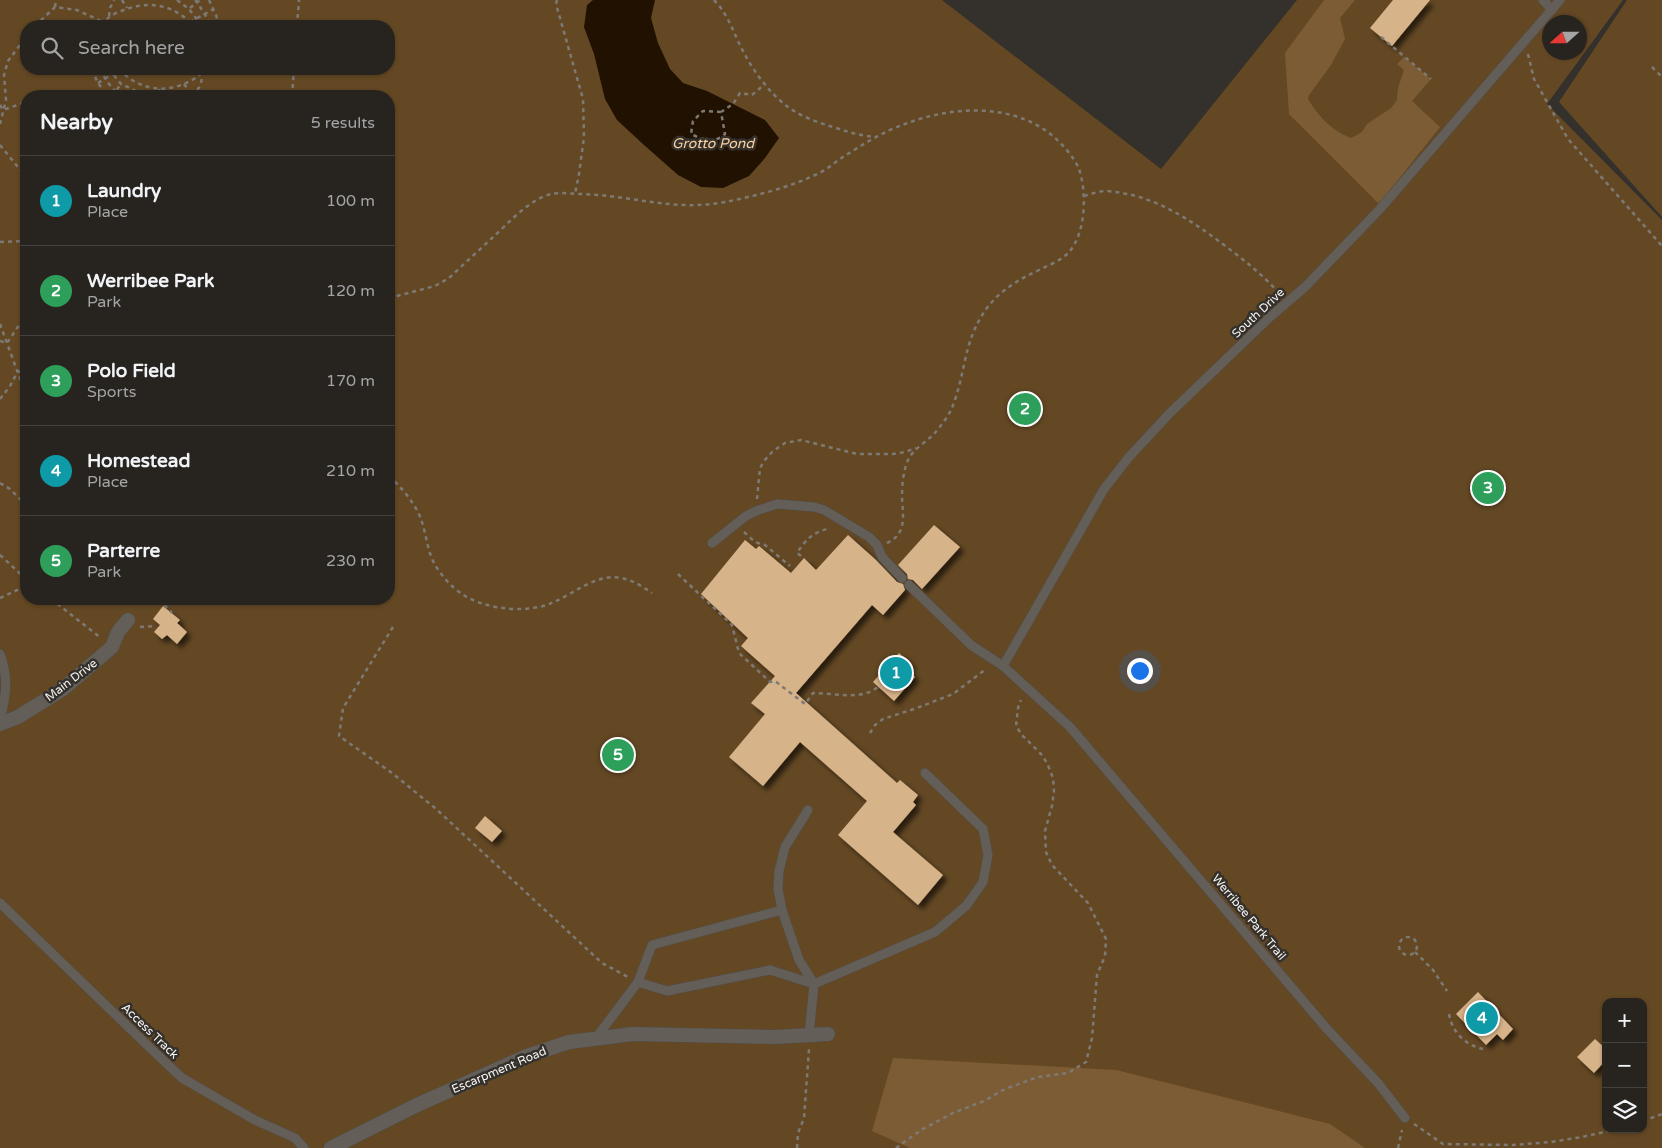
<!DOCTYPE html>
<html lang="en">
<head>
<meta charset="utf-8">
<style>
	:root { --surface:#272420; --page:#33302d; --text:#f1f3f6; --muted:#a4a4a5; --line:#43413e; --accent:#8c9099 }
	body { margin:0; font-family:"Varela Round",sans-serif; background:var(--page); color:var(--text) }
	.controls { position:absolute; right:15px; bottom:15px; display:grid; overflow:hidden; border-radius:10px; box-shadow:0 1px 4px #0004 }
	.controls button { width:45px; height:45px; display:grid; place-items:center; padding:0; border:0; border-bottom:1px solid var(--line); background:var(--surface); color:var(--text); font:25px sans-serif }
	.compass { position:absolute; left:1542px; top:15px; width:45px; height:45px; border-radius:50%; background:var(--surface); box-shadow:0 1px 4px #0004; rotate:249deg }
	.you { position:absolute; left:1139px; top:670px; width:18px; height:18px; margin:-12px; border:4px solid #fff; border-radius:50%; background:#1a73e8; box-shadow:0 0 0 8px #1a73e833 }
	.badge { display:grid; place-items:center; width:32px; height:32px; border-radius:50%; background:var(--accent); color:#fff; font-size:16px; font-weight:700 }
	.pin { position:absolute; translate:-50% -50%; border:2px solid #fff; box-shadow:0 1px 5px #0006 }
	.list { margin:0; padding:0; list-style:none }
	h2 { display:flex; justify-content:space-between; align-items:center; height:65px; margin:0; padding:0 20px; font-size:21px }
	h2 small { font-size:16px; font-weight:400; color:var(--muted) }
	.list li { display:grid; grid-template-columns:32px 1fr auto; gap:15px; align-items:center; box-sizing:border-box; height:90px; padding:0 20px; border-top:1px solid var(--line) }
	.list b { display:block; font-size:19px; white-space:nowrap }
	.list p { margin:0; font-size:16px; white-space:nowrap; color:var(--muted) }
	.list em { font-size:16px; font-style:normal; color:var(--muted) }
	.icon { flex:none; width:28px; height:28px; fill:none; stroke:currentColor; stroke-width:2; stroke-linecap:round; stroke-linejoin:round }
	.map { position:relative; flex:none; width:1662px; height:1148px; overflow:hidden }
	.search { position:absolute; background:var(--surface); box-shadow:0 1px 4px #0004; left:20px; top:20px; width:375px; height:55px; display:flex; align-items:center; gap:12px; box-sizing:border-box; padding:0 18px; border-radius:20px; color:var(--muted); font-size:19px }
	.panel { position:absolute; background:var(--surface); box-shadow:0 1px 4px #0004; left:20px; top:90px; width:375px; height:515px; border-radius:20px }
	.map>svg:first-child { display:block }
	.green { fill:#644824; fill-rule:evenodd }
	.forest { fill:#7c5c34 }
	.water { fill:#211100 }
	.building { fill:#d7b389; filter:url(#shadow) }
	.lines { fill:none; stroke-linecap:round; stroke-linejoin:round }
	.service-casing { stroke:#514d48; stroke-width:10 }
	.minor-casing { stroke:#514d48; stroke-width:15 }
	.path { stroke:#7d7975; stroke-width:2.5; stroke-dasharray:4 4; stroke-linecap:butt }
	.service { stroke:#635e58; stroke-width:9 }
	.minor { stroke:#635e58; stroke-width:14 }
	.labels { text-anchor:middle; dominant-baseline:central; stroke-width:5; stroke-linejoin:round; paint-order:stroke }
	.street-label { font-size:12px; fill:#f7f4f1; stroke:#34302b }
	.water-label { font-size:14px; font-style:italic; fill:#fcd2a0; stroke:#34302b }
</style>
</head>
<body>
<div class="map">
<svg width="1662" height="1148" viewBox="0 0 1662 1148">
	<defs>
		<filter id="shadow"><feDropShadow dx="4.5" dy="4.5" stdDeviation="2.5" flood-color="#0009"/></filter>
	</defs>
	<rect width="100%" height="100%" fill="#34302b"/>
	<g class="green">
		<path d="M0 0H942L1161 169 1297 0H1623L1547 104 1662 220V1148H0ZM1550 22H1580V52H1550ZM26 26H389V69H26ZM26 96H389V599H26ZM1606 1002H1643V1129H1606Z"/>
		<path d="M1627 0H1662V217L1559 102Z"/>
	</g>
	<g class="forest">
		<path d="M1324 0H1355L1340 18 1345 39 1331 65 1309 95 1308 99C1319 117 1332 131 1351 138L1362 132 1367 124 1391 108 1397 100 1398 88 1404 70 1397 64 1404 57 1431 79 1412 101 1440 127 1379 204 1289 114 1285 53Z"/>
		<path d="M893 1058 1116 1070 1330 1124 1365 1148H910L872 1131Z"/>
	</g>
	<path class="water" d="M593 0H655L651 18 658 43 670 69 683 83 707 91 765 120 779 138 765 158 749 176 723 188 701 187 678 175 644 145 617 120 605 99 594 54 584 27 587 5Z"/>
	<g class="building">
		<path d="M1393 0H1430L1392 46 1370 28Z"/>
		<path d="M934 525 960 547 922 589 913 580 908 579 907 574 898 565Z"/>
		<path d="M848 535 876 560 897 582 903 584 905 590 883 615 872 605 796 693 897 783 900 780 918 795 913 802 916 805 893 832 943 875 918 905 838 835 867 801 800 742 763 786 729 757 765 714 751 703 775 676 741 646 748 638 701 594 745 540 756 549 759 546 791 573 804 558 816 570Z"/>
		<path d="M163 606 180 620 177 623 187 632 177 644 167 635 162 639 154 632 160 625 153 619Z"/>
		<path d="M899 653 911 664 907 669 915 677 894 701 873 682Z"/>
		<path d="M485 816 502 831 492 842 475 828Z"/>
		<path d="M1478 992 1513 1029 1503 1040 1497 1034 1486 1045 1456 1014Z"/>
		<path d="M1595 1039 1606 1049V1060L1594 1073 1577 1057Z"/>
	</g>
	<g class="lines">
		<defs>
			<g id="service">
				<path d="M1543 0 1552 10"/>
				<path d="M712 543 746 516 756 511 777 504 814 507 824 510 869 537 877 545 882 557 902 578"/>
				<path d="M909 585 971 645 1003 666 1070 727 1327 1029 1378 1083 1405 1118"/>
				<path d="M0 654C9 678 6 696 0 720"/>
				<path d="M1003 666 1104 489 1129 457 1170 413 1270 317 1305 287 1380 209 1560 0"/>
				<path d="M808 810 785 847 779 871 778 889 782 910 799 960 814 984 809 1035"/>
				<path d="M0 903 148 1046 182 1078 255 1120 295 1138 304 1148"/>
				<path d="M638 982 652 945 782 910"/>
				<path d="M596 1038 638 982 667 991 770 970 814 984 935 932 966 906 983 882 988 855 983 829 925 773"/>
			</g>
			<g id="minor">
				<path d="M0 724 18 717 63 689 112 647 118 632 128 620"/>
				<path d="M331 1148 417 1105 527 1056 569 1042 633 1034 775 1037 828 1034"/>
			</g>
		</defs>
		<use href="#service" class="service-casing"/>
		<use href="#minor" class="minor-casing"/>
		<g class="path">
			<path d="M122 0 127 8"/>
			<path d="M177 0 189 9 202 26"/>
			<path d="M195 0 197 2 212 26"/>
			<path d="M209 0 216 15 219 26"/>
			<path d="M557 0 556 4 583 99 584 137 579 174 575 194"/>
			<path d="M714 0C729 15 734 35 744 53 756 75 773 98 794 111 805 118 820 123 833 127 848 132 861 136 877 137"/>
			<path d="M55 7 56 0"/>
			<path d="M190 8 200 0"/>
			<path d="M109 16 110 8 114 0"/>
			<path d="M190 22 214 9"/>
			<path d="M35 26 55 7 77 10 103 22"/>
			<path d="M103 26C104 19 110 17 116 13 146 0 171 2 194 26"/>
			<path d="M297 26 299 0"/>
			<path d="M1381 37 1431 79"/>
			<path d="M1528 54 1534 79 1568 139 1662 246"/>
			<path d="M1652 67 1662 77"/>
			<path d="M93 69 96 79 106 96"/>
			<path d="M100 69C105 80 112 89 121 96"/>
			<path d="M109 69 121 84 147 96"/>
			<path d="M119 69C137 89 165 95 190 81 196 78 201 75 204 69"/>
			<path d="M98 83 119 70"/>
			<path d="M184 84 193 96"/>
			<path d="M159 89 161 96"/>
			<path d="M112 96 121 84"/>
			<path d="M131 96 134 91"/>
			<path d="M167 96 175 95 188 90"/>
			<path d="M192 96C199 89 202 84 202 74"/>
			<path d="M292 96 294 69"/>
			<path d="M0 105 3 110 26 102"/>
			<path d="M721 112 703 111 693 121 691 134C703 140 714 144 725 134L721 112 733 104 740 93 752 95 765 84"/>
			<path d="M0 124 6 100 4 75 8 61 26 37"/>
			<path d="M0 145 26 177"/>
			<path d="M26 187V190"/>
			<path d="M1084 196C1091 194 1099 191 1106 191 1152 194 1188 218 1224 245 1244 260 1263 275 1279 293"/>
			<path d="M0 242 26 241"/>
			<path d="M389 298 435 286 449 278C463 265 477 252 491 239 509 223 528 200 551 194 560 192 572 194 580 194 631 195 673 212 725 202 755 196 792 187 819 173 828 169 835 162 843 157 862 145 884 131 905 124 952 106 1013 102 1054 137 1063 145 1074 157 1079 169 1087 192 1086 233 1069 252 1061 261 1049 265 1039 270 1000 288 980 307 968 348 963 367 959 393 951 410 947 418 940 427 934 434 926 442 915 448 909 458 903 470 902 485 902 498 903 516 907 534 887 543"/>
			<path d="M0 324 26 395"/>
			<path d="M0 341 7 343 26 315"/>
			<path d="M0 399 10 386 18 371 26 374"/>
			<path d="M389 476C401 487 415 503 421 519 426 533 427 549 434 563 440 574 451 587 462 594 485 610 529 614 554 602 575 593 597 573 621 578 633 580 643 587 652 593"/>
			<path d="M0 483 10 489 26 505"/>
			<path d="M757 499 760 468 764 461 773 451 785 443 801 440 857 454H893L905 452 916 448"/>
			<path d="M744 532 755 542 765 545 790 566"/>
			<path d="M0 555 26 579"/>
			<path d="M801 556 797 553C807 538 812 533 830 528"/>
			<path d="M678 574 732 625 739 653 770 682 775 681 805 704 813 693C835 693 860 701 878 687"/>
			<path d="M0 598 26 586"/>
			<path d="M51 599 101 638"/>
			<path d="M159 599 172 613"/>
			<path d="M140 627 156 626"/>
			<path d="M393 627 343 708 339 736 392 773 435 808 602 963 628 977"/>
			<path d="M870 733 875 725 883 719 917 708 953 694 986 669"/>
			<circle cx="1408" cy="946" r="9"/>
			<path d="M1415 952 1433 970 1447 991"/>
			<path d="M1449 1014C1452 1032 1465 1045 1483 1049"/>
			<path d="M1643 1121 1662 1114"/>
			<path d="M1414 1124 1443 1144 1513 1145 1551 1142 1582 1137 1618 1129"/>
			<path d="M797 1148 798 1133 804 1118 809 1049"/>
			<path d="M896 1148 921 1130 953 1113 984 1101 1005 1089 1038 1077 1068 1073 1086 1062 1092 1038 1097 975 1105 956 1106 939 1088 903 1052 865 1046 852 1045 831 1052 806 1054 791 1053 778 1047 763 1041 754 1022 735 1016 726 1018 708 1021 700"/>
			<path d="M1398 1148 1402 1130"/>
		</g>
		<use href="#service" class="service"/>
		<use href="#minor" class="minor"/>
	</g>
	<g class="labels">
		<g class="street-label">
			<text transform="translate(1258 313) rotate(-43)">South Drive</text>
			<text transform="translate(71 680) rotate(-37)">Main Drive</text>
			<text transform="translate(1249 917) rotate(50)">Werribee Park Trail</text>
			<text transform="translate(150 1031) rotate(44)">Access Track</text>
			<text transform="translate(499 1070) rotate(-23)">Escarpment Road</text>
		</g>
		<g class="water-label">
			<text x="713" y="143">Grotto Pond</text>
		</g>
	</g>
</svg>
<div class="controls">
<button>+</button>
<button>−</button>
<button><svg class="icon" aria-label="layers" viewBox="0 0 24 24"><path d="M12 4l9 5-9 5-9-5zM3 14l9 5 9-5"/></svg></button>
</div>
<svg class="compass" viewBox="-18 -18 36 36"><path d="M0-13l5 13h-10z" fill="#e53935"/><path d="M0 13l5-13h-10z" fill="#a4a4a5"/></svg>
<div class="you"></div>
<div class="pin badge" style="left:896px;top:673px;background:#0f9aa8">1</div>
<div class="pin badge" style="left:1025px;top:409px;background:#2e9e5b">2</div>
<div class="pin badge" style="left:1488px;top:488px;background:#2e9e5b">3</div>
<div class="pin badge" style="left:1482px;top:1018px;background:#0f9aa8">4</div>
<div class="pin badge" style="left:618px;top:755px;background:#2e9e5b">5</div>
<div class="search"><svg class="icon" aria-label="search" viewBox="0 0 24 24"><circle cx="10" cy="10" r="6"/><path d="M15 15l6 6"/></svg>Search here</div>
<section class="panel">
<h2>Nearby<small>5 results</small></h2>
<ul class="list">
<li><span class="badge" style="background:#0f9aa8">1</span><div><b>Laundry</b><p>Place</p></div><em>100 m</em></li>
<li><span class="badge" style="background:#2e9e5b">2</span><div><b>Werribee Park</b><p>Park</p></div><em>120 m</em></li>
<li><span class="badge" style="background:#2e9e5b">3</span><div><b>Polo Field</b><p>Sports</p></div><em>170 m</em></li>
<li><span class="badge" style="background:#0f9aa8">4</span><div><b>Homestead</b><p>Place</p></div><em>210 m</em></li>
<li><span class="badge" style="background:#2e9e5b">5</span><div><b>Parterre</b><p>Park</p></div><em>230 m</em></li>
</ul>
</section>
</div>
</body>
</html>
